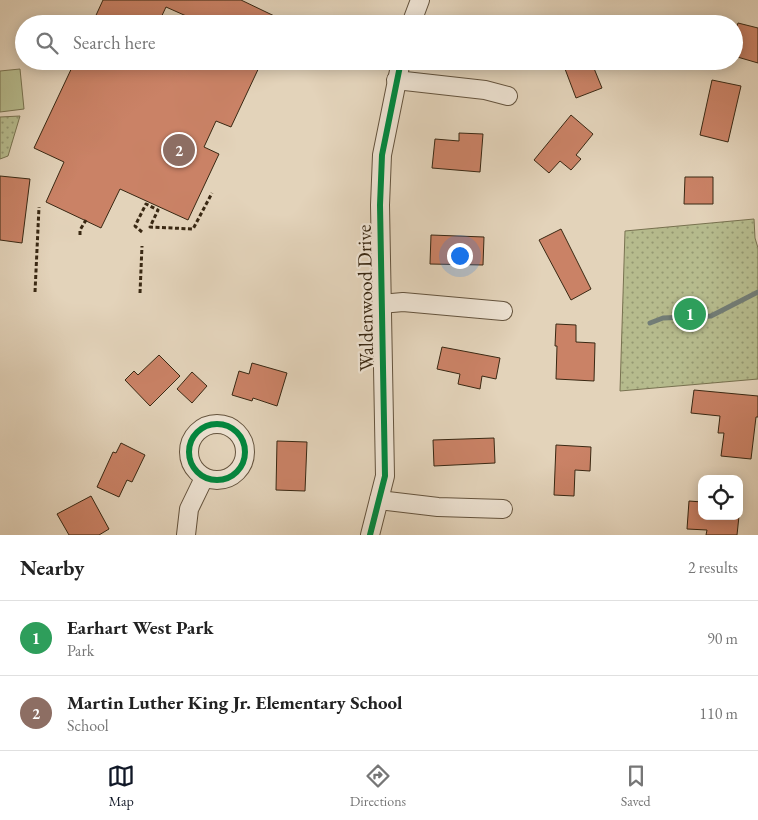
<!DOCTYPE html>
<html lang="en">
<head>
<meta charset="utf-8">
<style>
	:root { --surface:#fff; --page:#f2f2f2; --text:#222; --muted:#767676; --line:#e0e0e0; --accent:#111827 }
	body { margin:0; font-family:"EB Garamond",serif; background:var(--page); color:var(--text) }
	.controls { position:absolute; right:15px; bottom:15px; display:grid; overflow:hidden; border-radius:10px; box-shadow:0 2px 12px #0003 }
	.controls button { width:45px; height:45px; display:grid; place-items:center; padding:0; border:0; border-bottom:1px solid var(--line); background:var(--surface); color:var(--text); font:25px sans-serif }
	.you { position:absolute; left:459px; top:255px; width:18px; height:18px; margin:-12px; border:4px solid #fff; border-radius:50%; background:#1a73e8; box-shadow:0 0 0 8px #1a73e833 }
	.badge { display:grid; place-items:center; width:32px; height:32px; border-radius:50%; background:var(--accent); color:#fff; font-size:16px; font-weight:700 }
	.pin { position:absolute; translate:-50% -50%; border:2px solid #fff; box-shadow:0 1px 5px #0006 }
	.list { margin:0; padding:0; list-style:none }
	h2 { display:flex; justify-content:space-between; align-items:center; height:65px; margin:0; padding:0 20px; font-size:21px }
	h2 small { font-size:16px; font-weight:400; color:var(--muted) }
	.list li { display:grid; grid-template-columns:32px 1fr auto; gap:15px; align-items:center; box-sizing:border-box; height:75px; padding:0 20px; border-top:1px solid var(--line) }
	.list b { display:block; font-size:19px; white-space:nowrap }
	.list p { margin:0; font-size:16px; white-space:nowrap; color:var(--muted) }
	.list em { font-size:16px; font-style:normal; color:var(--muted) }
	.icon { flex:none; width:28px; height:28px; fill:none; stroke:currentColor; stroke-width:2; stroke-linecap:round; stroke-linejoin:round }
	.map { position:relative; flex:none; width:758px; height:535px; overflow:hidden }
	.search { position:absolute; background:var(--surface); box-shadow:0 2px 12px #0003; left:15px; right:15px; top:15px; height:55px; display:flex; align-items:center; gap:12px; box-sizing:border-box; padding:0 18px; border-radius:28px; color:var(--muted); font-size:19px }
	.sheet { height:215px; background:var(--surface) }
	nav { display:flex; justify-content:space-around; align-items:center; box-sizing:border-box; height:70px; border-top:1px solid var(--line); background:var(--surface); font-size:14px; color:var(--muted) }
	nav a { display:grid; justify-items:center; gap:2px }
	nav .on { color:var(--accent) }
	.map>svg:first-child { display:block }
	.grass { fill:#b6bb8d; stroke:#787250 }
	.park { fill:url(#park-dots); stroke:#787250 }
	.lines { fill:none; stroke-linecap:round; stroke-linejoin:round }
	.stream { stroke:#727d77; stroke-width:5 }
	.building { fill:#ca8266; stroke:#392813 }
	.minor-casing { stroke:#64533d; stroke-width:20 }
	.path { stroke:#392813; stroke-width:3; stroke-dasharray:4 2.5; stroke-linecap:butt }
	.minor { stroke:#ede2d2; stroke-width:18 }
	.cycleway-casing { stroke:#ede2d2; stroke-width:9 }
	.cycleway { stroke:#00873e; stroke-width:6 }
	.labels { text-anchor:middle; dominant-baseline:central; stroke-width:4.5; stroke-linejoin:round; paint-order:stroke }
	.street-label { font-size:20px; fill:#392813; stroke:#ede2d2 }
</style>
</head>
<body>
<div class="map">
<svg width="758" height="535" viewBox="0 0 758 535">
	<defs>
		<pattern id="park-dots" width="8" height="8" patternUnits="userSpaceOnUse" patternTransform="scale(1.25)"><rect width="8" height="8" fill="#b6bb8d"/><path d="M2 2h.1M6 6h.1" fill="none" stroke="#959872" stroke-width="1.8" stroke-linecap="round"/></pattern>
	</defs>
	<rect width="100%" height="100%" fill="#e3d3ba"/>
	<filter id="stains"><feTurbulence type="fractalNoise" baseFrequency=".004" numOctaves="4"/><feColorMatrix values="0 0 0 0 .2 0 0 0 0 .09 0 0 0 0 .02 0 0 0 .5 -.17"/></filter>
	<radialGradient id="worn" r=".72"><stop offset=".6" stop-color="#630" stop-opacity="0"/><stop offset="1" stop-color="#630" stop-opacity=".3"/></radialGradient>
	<path class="grass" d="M20 69 24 109 0 112V71Z"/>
	<g class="park">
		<path d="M20 116 8 156 0 159V117Z"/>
		<path d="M754 219 755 238 758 248V379L620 391 625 231Z"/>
	</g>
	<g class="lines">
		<path class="stream" d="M650 323 663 318 711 316 758 292"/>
	</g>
	<g class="building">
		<path d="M103 0H241L291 24H191L193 19 166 7 158 24H92Z"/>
		<path d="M738 23 758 28V63L734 56V35Z"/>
		<path d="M75 61H262L231 127 216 121 204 147 219 154 188 220 120 189 101 228 46 202 64 162 34 148Z"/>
		<path d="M562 61H591L602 88 576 98Z"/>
		<path d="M712 80 741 86 728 142 700 135Z"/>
		<path d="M571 115 593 134 576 155 581 159 571 170 560 161 549 173 534 160Z"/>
		<path d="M459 133 483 134 480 172 432 168 435 139 459 141Z"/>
		<path d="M0 176 30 179 22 243 0 240Z"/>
		<path d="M685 177H713V204H684Z"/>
		<path d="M561 229 591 289 571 300 539 240Z"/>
		<path d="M431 235 484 237 483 265 430 264Z"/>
		<path d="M556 324 576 325V342L595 343 594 381 556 379 557 346H555Z"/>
		<path d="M442 347 500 358 496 379 482 376 480 389 458 384 460 374 437 369Z"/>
		<path d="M159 355 180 376 150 406 125 380 134 371 138 375Z"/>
		<path d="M252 363 287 373 277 406 253 398 252 401 232 395 239 371 249 374Z"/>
		<path d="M192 372 207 386 192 403 177 389Z"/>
		<path d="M694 390 758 396V417H756L751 459 721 456 724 433H718L720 416 691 413Z"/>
		<path d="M494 438 495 463 434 466 433 440Z"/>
		<path d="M277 441 307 442 305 491 276 490Z"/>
		<path d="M121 443 145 455 132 482 127 480 119 497 97 487 113 452 116 453Z"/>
		<path d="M556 445 591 447 590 471 575 470 574 496 554 495Z"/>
		<path d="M91 496 109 529 99 535H69L57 514Z"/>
		<path d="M689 501 702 502V516H739L737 535H706L707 530 687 529Z"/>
	</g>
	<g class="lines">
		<defs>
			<g id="minor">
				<path d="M411 24 420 0"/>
				<path d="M396 80 485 90 508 96"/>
				<path d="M381 304 403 302 503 311"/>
				<circle cx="217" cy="452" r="28"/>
				<path d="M379 500 438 507 503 509"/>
				<path d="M186 535 189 509 204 478"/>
				<path d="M370 535 385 476 380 205 382 155 401 61"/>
			</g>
		</defs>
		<use href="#minor" class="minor-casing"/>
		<g class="path">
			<path d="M142 232 135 226 146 204 158 210 150 227 193 229 212 193"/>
			<path d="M80 235V230L86 220"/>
			<path d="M35 292 39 207"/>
			<path d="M140 293 142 246"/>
		</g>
		<use href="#minor" class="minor"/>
		<defs>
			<g id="cycleway">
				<circle cx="217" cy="452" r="28"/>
				<path d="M370 535 385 476 380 205 382 155 401 61"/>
			</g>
		</defs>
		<use href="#cycleway" class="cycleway-casing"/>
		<use href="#cycleway" class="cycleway"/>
	</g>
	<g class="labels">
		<g class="street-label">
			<text transform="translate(365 298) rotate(-91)">Waldenwood Drive</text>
		</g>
	</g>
	<rect width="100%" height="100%" filter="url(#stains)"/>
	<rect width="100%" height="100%" fill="url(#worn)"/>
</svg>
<div class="controls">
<button><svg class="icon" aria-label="locate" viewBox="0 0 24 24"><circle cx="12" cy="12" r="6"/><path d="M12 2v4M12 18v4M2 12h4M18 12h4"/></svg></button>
</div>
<div class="you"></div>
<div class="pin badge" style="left:690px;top:314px;background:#2e9e5b">1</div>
<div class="pin badge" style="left:179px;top:150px;background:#8d6e63">2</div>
<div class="search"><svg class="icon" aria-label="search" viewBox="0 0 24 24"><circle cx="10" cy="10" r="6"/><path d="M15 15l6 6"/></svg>Search here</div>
</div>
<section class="sheet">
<h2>Nearby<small>2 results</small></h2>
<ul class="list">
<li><span class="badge" style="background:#2e9e5b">1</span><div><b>Earhart West Park</b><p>Park</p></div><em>90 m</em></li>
<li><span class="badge" style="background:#8d6e63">2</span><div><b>Martin Luther King Jr. Elementary School</b><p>School</p></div><em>110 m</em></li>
</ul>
</section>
<nav>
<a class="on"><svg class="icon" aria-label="map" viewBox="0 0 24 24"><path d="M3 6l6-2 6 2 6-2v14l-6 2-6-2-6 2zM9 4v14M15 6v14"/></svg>Map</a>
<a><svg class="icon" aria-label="directions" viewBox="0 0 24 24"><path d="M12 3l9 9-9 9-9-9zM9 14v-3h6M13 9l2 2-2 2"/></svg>Directions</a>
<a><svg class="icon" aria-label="saved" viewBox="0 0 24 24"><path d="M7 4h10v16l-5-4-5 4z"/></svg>Saved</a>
</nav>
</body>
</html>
